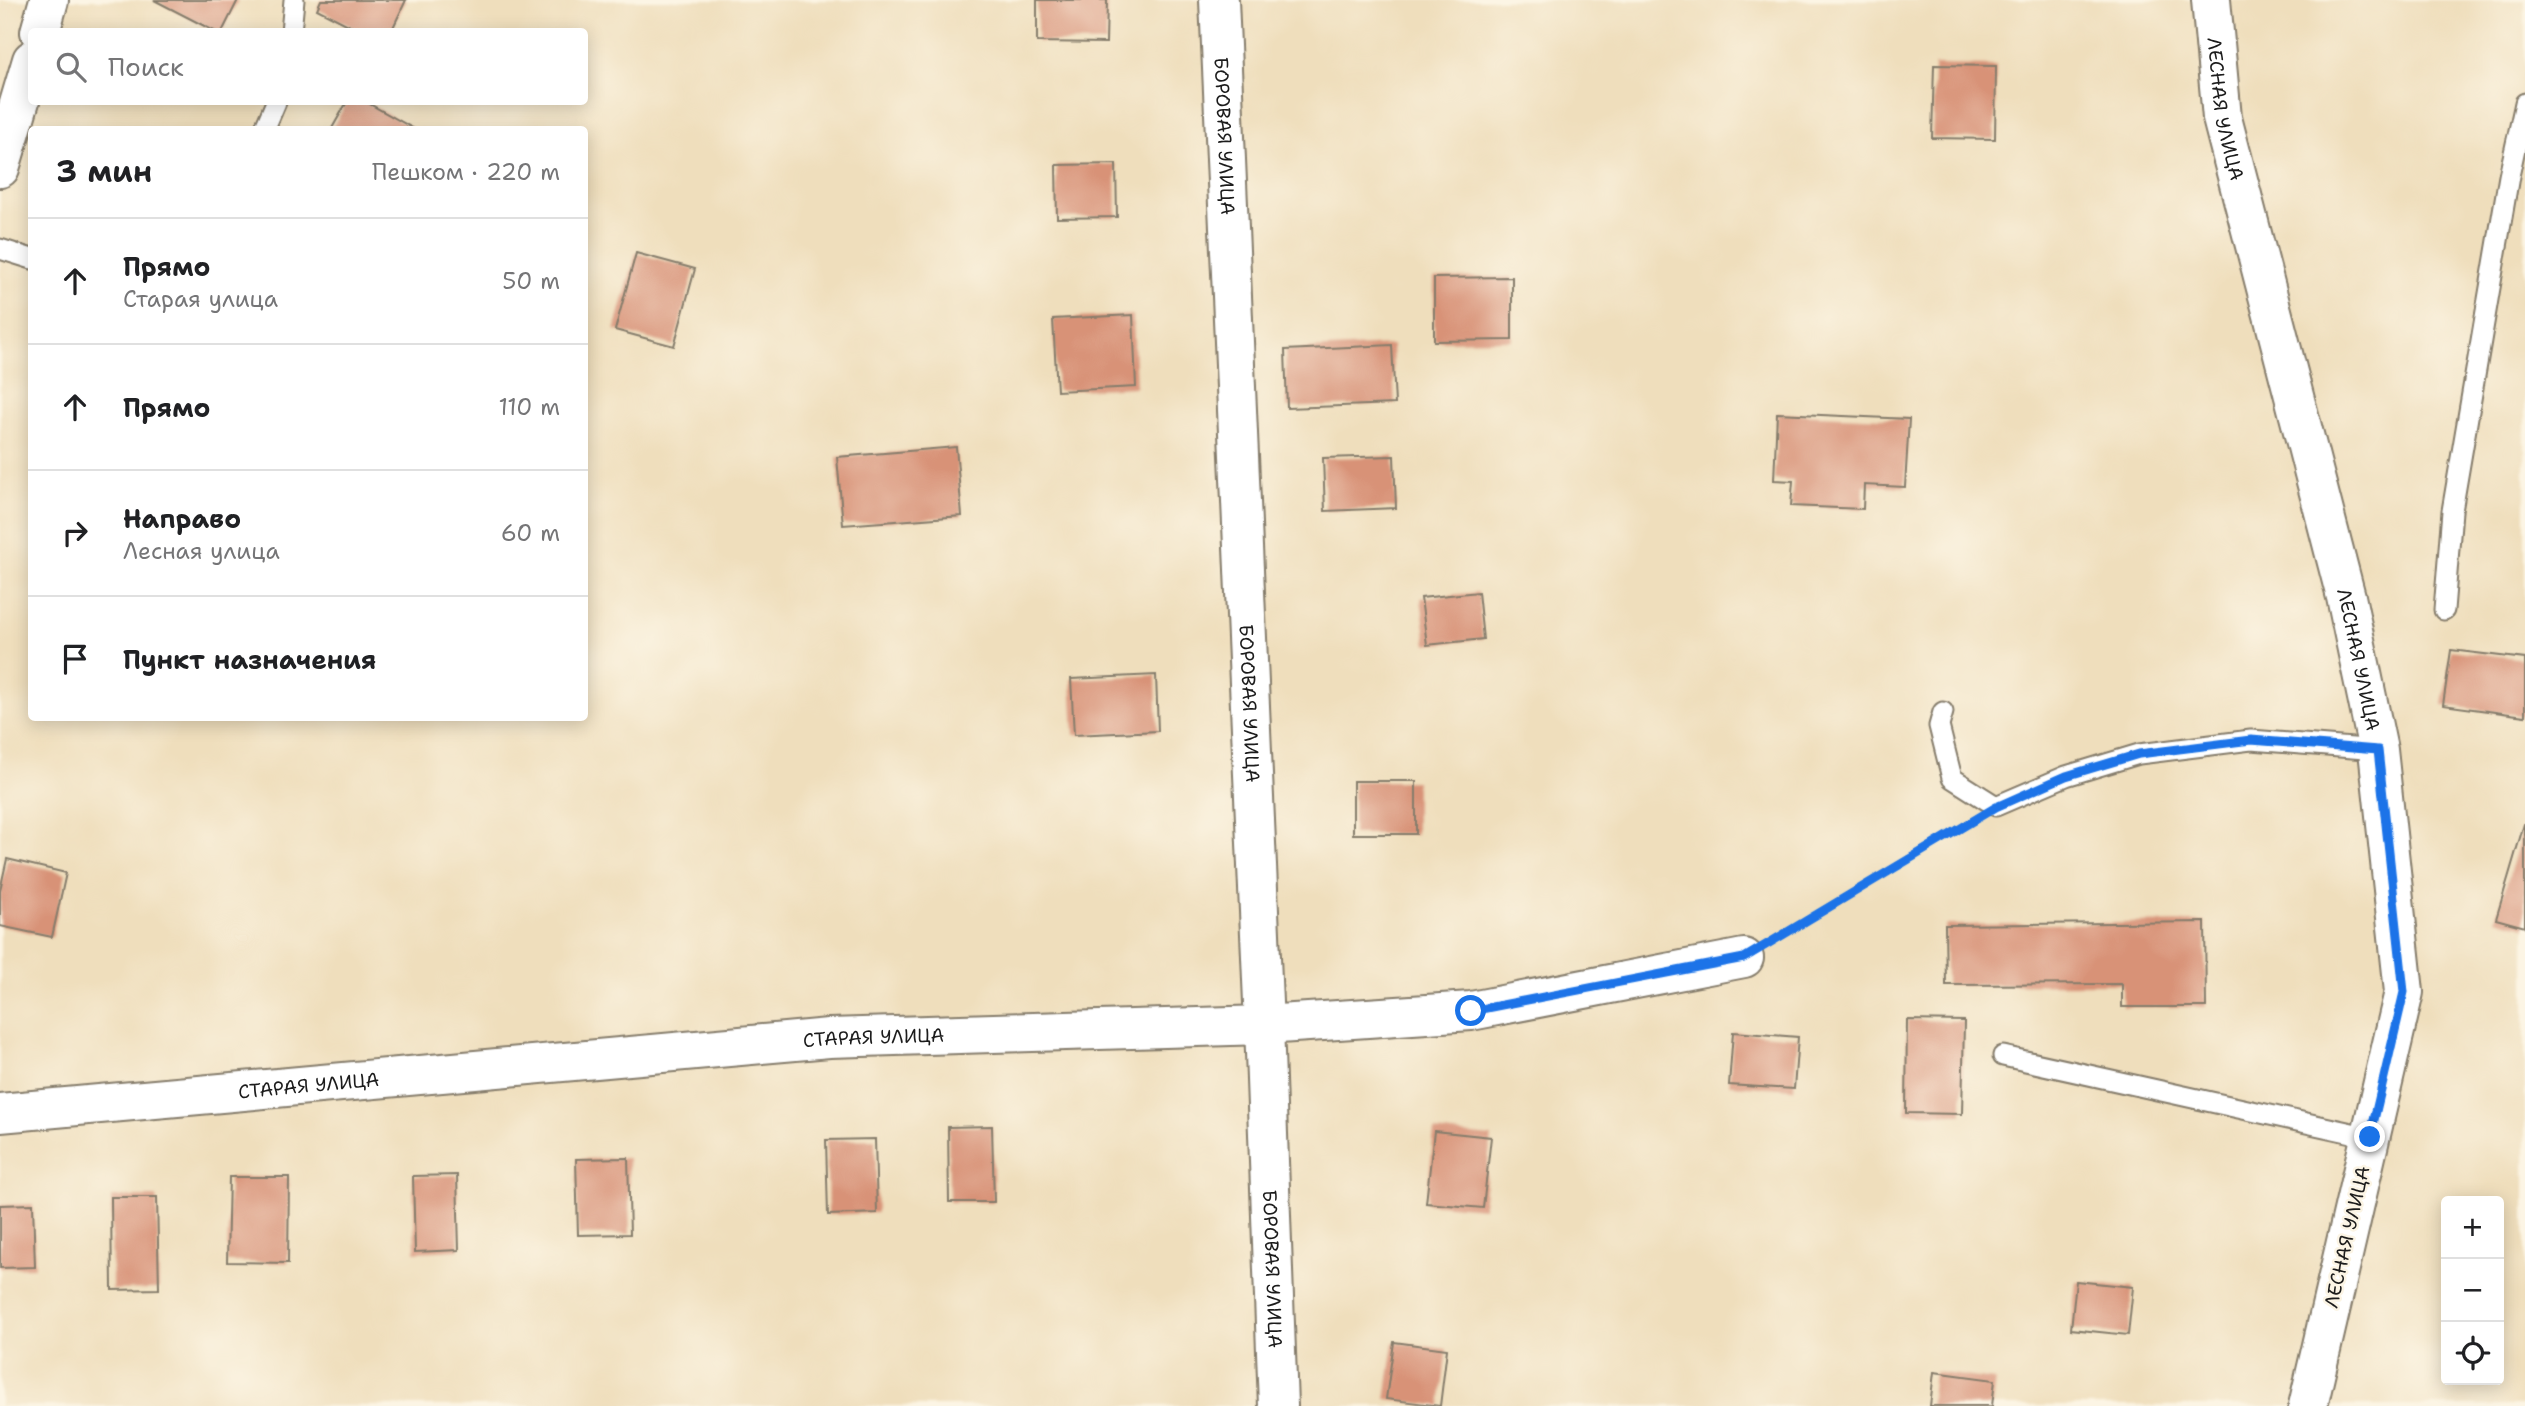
<!DOCTYPE html>
<html lang="ru">
<head>
<meta charset="utf-8">
<style>
	:root { --surface:#fff; --page:#f6f6f6; --text:#202124; --muted:#757577; --line:#e0e0e0 }
	body { margin:0; font-family:"Shantell Sans",sans-serif; background:var(--page); color:var(--text) }
	.controls { position:absolute; right:21px; bottom:21px; display:grid; overflow:hidden; border-radius:7px; box-shadow:0 4px 18px #0003 }
	.controls button { width:63px; height:63px; display:grid; place-items:center; padding:0; border:0; border-bottom:2px solid var(--line); background:var(--surface); color:var(--text); font:35px sans-serif }
	.stop { position:absolute; width:21px; height:21px; margin:-16px; border:5px solid #1a73e8; border-radius:50%; background:#fff }
	.stop.end { background:#1a73e8; border-color:#fff; box-shadow:0 2px 7px #0008 }
	.list { margin:0; padding:0; list-style:none }
	h2 { display:flex; justify-content:space-between; align-items:center; height:91px; margin:0; padding:0 28px; font-size:30px }
	h2 small { font-size:23px; font-weight:400; color:var(--muted) }
	.list li { display:grid; grid-template-columns:46px 1fr auto; gap:21px; align-items:center; box-sizing:border-box; height:126px; padding:0 28px; border-top:2px solid var(--line) }
	.list b { display:block; font-size:26px; white-space:nowrap }
	.list p { margin:0; font-size:23px; white-space:nowrap; color:var(--muted) }
	.list em { font-size:23px; font-style:normal; color:var(--muted) }
	.icon { flex:none; width:38px; height:38px; fill:none; stroke:currentColor; stroke-width:2; stroke-linecap:round; stroke-linejoin:round }
	.map { position:relative; flex:none; width:2525px; height:1406px; overflow:hidden }
	.search { position:absolute; background:var(--surface); box-shadow:0 4px 18px #0003; left:28px; top:28px; width:560px; height:77px; display:flex; align-items:center; gap:18px; box-sizing:border-box; padding:0 24px; border-radius:7px; color:var(--muted); font-size:26px }
	.panel { position:absolute; background:var(--surface); box-shadow:0 4px 18px #0003; left:28px; top:126px; width:560px; height:595px; border-radius:7px }
	.map>svg:first-child { display:block }
	.building { fill:#d89277 }
	.lines { fill:none; stroke-linecap:round; stroke-linejoin:round }
	.lane-casing { stroke:#867d6c; stroke-width:23 }
	.street-casing { stroke:#867d6c; stroke-width:42 }
	.path { stroke:#867d6c; stroke-width:4.5; stroke-dasharray:2 5; stroke-linecap:butt }
	.lane { stroke:#fff; stroke-width:19 }
	.street { stroke:#fff; stroke-width:38 }
	.route { stroke:#1a73e8; stroke-width:9 }
	.labels { text-anchor:middle; dominant-baseline:central; stroke-width:5; stroke-linejoin:round; paint-order:stroke }
	.street-label { font-size:19px; fill:#1c1c1c; stroke:#fcf5e5 }
</style>
</head>
<body>
<div class="map">
<svg width="2525" height="1406" viewBox="0 0 2525 1406">
	<rect width="100%" height="100%" fill="#fcf5e5"/>
	<filter id="ink" filterUnits="userSpaceOnUse"><feTurbulence type="fractalNoise" baseFrequency=".0143" numOctaves="2"/><feDisplacementMap in="SourceGraphic" scale="14" xChannelSelector="R" yChannelSelector="G"/><feConvolveMatrix kernelMatrix="1 2 1 2 8 2 1 2 1" color-interpolation-filters="sRGB"/></filter>
	<filter id="wash" filterUnits="userSpaceOnUse"><feTurbulence type="fractalNoise" baseFrequency=".00686" numOctaves="4" result="noise"/><feDisplacementMap in="SourceGraphic" scale="28" xChannelSelector="R" yChannelSelector="G"/><feGaussianBlur stdDeviation="1.57" result="paint"/><feColorMatrix in="noise" values="0 0 0 0 0 0 0 0 0 0 0 0 0 0 0 0 0 1.4 0 .05"/><feComposite in="paint" operator="in"/></filter>
	<g filter="url(#wash)">
		<rect width="100%" height="100%" fill="#efdebc"/>
		<g id="blocks">
			<g class="building">
				<path d="M154 0H238L222 32H216Z"/>
				<path d="M321 0H406L391 32H362L317 9Z"/>
				<path d="M1037 0H1107L1106 43 1037 42Z"/>
				<path d="M1934 65 1996 66 1995 139 1932 138Z"/>
				<path d="M347 102H366L416 130H331Z"/>
				<path d="M1116 164 1117 217 1057 218 1056 165Z"/>
				<path d="M636 253 695 269 674 346 615 330Z"/>
				<path d="M1512 277V340L1434 341V278Z"/>
				<path d="M1133 315 1136 387 1057 391 1053 319Z"/>
				<path d="M1392 345 1395 404 1287 408 1285 350Z"/>
				<path d="M1777 413 1909 419 1905 487 1864 485 1863 509 1791 506 1793 481 1774 480Z"/>
				<path d="M956 447 962 516 843 525 837 457Z"/>
				<path d="M1394 456 1396 508 1325 511 1323 458Z"/>
				<path d="M1478 592 1483 639 1427 645 1421 598Z"/>
				<path d="M2451 650 2525 659V716L2443 705Z"/>
				<path d="M1156 675 1158 731 1074 735 1071 679Z"/>
				<rect x="1353" y="781" width="63" height="53"/>
				<path d="M2524 824H2525V927L2496 919Z"/>
				<path d="M7 859 66 873 52 937 0 926V890Z"/>
				<path d="M2205 922 2206 1007H2122V984L1946 985 1945 925Z"/>
				<path d="M1907 1020 1964 1021 1962 1114 1906 1113Z"/>
				<path d="M1733 1032 1798 1037 1794 1089 1729 1085Z"/>
				<path d="M992 1126 994 1202H949L948 1127Z"/>
				<path d="M1434 1131 1491 1137 1483 1208 1426 1203Z"/>
				<path d="M875 1139 877 1213 828 1215 826 1140Z"/>
				<path d="M628 1158 630 1234 578 1235 576 1159Z"/>
				<path d="M457 1175 459 1250 415 1252 413 1176Z"/>
				<path d="M229 1177H289L288 1263 227 1262Z"/>
				<path d="M111 1197H157L159 1289 112 1290Z"/>
				<path d="M33 1204 35 1267 0 1268V1205Z"/>
				<path d="M2076 1281 2133 1287 2128 1335 2071 1329Z"/>
				<path d="M1394 1342 1447 1349 1440 1406 1386 1399Z"/>
				<path d="M1934 1372 1995 1380 1992 1406H1930Z"/>
			</g>
		</g>
	</g>
	<g filter="url(#ink)">
		<use href="#blocks" fill-opacity="0" stroke="#867d6c" stroke-width="2"/>
		<g class="lines">
			<defs>
				<g id="lane">
					<path d="M291 32 294 0"/>
					<path d="M264 130 276 102"/>
					<path d="M0 249 32 259"/>
					<path d="M2444 610 2452 511 2509 176 2525 103"/>
					<path d="M1943 712 1939 726 1952 778 1996 806 2066 776 2139 754 2251 740 2378 750"/>
					<path d="M2003 1056 2370 1137"/>
				</g>
				<g id="street">
					<path id="s1" d="M1219 0 1264 1025 1278 1406"/>
					<path id="s2" d="M2211 0 2222 118 2346 597 2378 750 2404 992 2308 1406"/>
					<path d="M40 32 49 0"/>
					<path d="M0 168 32 60"/>
					<path id="s3" d="M0 1113 829 1038 1264 1025 1471 1011 1744 958"/>
				</g>
			</defs>
			<use href="#lane" class="lane-casing"/>
			<use href="#street" class="street-casing"/>
			<path class="path" d="M1777 938 1968 823"/>
			<use href="#lane" class="lane"/>
			<use href="#street" class="street"/>
		</g>
	</g>
	<g class="lines" filter="url(#ink)">
		<path class="route" d="M1471 1011 1744 958 1996 807 2066 776 2139 754 2251 740 2378 750 2404 992 2370 1137"/>
	</g>
	<g class="labels">
		<g class="street-label">
			<text stroke="none"><textPath href="#s2" startOffset="110">ЛЕСНАЯ УЛИЦА</textPath></text>
			<text stroke="none"><textPath href="#s1" startOffset="136">БОРОВАЯ УЛИЦА</textPath></text>
			<text stroke="none"><textPath href="#s2" startOffset="677">ЛЕСНАЯ УЛИЦА</textPath></text>
			<text stroke="none"><textPath href="#s1" startOffset="704">БОРОВАЯ УЛИЦА</textPath></text>
			<text stroke="none"><textPath href="#s3" startOffset="877">СТАРАЯ УЛИЦА</textPath></text>
			<text stroke="none"><textPath href="#s3" startOffset="310">СТАРАЯ УЛИЦА</textPath></text>
			<text transform="translate(2347 1237) rotate(-77)">ЛЕСНАЯ УЛИЦА</text>
			<text stroke="none"><textPath href="#s1" startOffset="1270">БОРОВАЯ УЛИЦА</textPath></text>
		</g>
	</g>
</svg>
<div class="controls">
<button>+</button>
<button>−</button>
<button><svg class="icon" aria-label="locate" viewBox="0 0 24 24"><circle cx="12" cy="12" r="6"/><path d="M12 2v4M12 18v4M2 12h4M18 12h4"/></svg></button>
</div>
<div class="stop" style="left:1471px;top:1011px"></div>
<div class="stop end" style="left:2370px;top:1137px"></div>
<div class="search"><svg class="icon" aria-label="search" viewBox="0 0 24 24"><circle cx="10" cy="10" r="6"/><path d="M15 15l6 6"/></svg>Поиск</div>
<section class="panel">
<h2>3 мин<small>Пешком · 220 m</small></h2>
<ul class="list">
<li><svg class="icon" aria-label="ahead" viewBox="0 0 24 24"><path d="M12 20V5M6 11l6-6 6 6"/></svg><div><b>Прямо</b><p>Старая улица</p></div><em>50 m</em></li>
<li><svg class="icon" aria-label="ahead" viewBox="0 0 24 24"><path d="M12 20V5M6 11l6-6 6 6"/></svg><div><b>Прямо</b></div><em>110 m</em></li>
<li><svg class="icon" aria-label="right" viewBox="0 0 24 24"><path d="M7 20v-9h11M14 6l5 5-5 5"/></svg><div><b>Направо</b><p>Лесная улица</p></div><em>60 m</em></li>
<li><svg class="icon" aria-label="arrive" viewBox="0 0 24 24"><path d="M6 21V4h12l-3 4 3 4H6"/></svg><div><b>Пункт назначения</b></div></li>
</ul>
</section>
</div>
</body>
</html>
